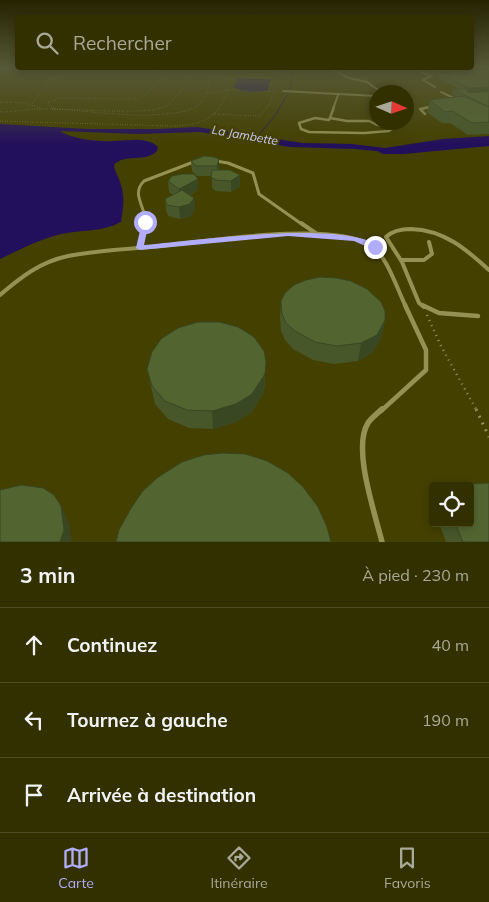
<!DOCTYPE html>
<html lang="fr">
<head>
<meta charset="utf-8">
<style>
	:root { --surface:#333000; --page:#3e3c0f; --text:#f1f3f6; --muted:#a9a999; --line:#4e4b22; --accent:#b1adfa }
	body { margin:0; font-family:Mulish,sans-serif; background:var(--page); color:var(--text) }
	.controls { position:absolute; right:15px; bottom:15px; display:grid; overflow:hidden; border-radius:5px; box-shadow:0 2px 8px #0003 }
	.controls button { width:45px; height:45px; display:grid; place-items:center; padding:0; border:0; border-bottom:1px solid var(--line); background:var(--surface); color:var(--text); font:25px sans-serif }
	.compass { position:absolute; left:369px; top:85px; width:45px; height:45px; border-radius:50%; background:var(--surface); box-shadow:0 2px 8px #0003; rotate:93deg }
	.stop { position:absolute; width:15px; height:15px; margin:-11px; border:4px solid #b1adfa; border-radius:50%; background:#fff }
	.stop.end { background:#b1adfa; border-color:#fff; box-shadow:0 1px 5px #0008 }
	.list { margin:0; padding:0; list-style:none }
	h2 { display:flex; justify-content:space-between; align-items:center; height:65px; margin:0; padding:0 20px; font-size:21px }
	h2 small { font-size:16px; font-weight:400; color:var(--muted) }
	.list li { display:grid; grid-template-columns:32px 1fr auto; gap:15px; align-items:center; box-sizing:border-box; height:75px; padding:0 20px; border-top:1px solid var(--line) }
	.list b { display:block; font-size:19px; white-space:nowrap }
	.list em { font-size:16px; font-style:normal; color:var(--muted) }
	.icon { flex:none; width:28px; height:28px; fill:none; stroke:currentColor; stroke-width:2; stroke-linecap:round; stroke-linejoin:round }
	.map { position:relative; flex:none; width:489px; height:542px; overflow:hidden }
	.search { position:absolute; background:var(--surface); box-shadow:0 2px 8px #0003; left:15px; right:15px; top:15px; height:55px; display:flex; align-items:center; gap:12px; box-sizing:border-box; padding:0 18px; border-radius:5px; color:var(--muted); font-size:19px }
	.sheet { height:290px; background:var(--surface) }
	nav { display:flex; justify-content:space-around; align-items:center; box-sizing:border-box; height:70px; border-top:1px solid var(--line); background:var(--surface); font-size:14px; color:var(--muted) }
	nav a { display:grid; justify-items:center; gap:2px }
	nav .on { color:var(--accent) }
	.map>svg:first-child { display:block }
	.water { fill:#23105c }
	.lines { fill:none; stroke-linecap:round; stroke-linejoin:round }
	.stream { stroke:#23105c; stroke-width:1 }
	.path-far2 { stroke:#929062; stroke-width:1; stroke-dasharray:0.5 2; stroke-linecap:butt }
	.path-far1 { stroke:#929062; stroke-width:2.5; stroke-dasharray:1 4.5; stroke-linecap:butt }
	.path { stroke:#929062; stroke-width:3; stroke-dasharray:2 5.5; stroke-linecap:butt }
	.service-far5 { stroke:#949153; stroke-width:2 }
	.service-far4 { stroke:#949153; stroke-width:2.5 }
	.service-far3 { stroke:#949153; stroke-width:3 }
	.service-far2 { stroke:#949153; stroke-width:4 }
	.service-far1 { stroke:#949153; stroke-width:4.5 }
	.service { stroke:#949153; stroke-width:5.5 }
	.minor { stroke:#949153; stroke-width:2.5 }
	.wall { fill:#47572a }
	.shaded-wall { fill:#394722 }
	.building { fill:#526531; stroke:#394722 }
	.route { fill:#b1adfa }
	.labels { text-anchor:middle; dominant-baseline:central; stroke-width:4.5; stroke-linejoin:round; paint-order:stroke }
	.far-water-label { font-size:12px; font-style:italic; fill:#c9c8f5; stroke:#444000 }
</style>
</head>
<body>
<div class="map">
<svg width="489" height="542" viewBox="0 0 489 542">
	<rect width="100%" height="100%" fill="#444000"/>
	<g class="water">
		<path d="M237 78 269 79H271L270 83 267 84 269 85 268 90C258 93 240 93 233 86L237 83Z"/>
		<path d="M0 124 87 129H157L197 127 303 143 352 144 385 148 443 139 489 136V146L404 154H383L377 151 354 149 290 147 200 132 138 134 60 131C72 139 97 142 113 141 128 141 146 136 158 147L157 151C146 163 124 153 114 165 115 173 119 177 121 185 125 197 123 210 121 222 103 232 81 230 61 234 40 239 19 250 0 259Z"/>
	</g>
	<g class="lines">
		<g class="stream">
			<path d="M268 68 294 73 290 89"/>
			<path d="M257 137 274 117 288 94"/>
		</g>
		<g class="path-far2">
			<path d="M212 69 229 83"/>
			<path d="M231 77 273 78 268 92"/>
			<path d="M207 93 231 90 278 92"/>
			<path d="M0 102 25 103 40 108"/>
			<path d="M32 104 50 80 75 68"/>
			<path d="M52 109C76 109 146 115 164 107 175 102 189 81 191 70L186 68"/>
			<path d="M56 109 48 105V102L60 98 140 99 168 73 129 68"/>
			<path d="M0 112C14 112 28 109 42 109 84 109 122 118 165 114 174 113 187 112 195 107 208 99 209 82 211 69"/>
			<path d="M213 114 260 116 270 104 273 92"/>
			<path d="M0 121 170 126C217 126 222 108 235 68"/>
		</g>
		<path class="path-far1" d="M427 315 441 346 477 411"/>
		<path class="path" d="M476 409 489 437"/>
		<g class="service-far5">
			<path d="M412 68 431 76"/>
			<path d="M417 68 450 71"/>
			<path d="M431 76 423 80 435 87"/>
			<path d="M349 78 367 82 381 92"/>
			<path d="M283 91 376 96"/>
			<path d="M441 92 456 99"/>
			<path d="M333 109 338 95"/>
			<path d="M422 109 432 107"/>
		</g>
		<g class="service-far4">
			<path d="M334 107 330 118 347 121H369L377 125H395"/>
			<path d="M425 114 420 109 429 107"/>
			<path d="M330 118 329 120 315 118 299 123 301 129 309 132 364 133 389 131 401 122"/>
		</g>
		<g class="service-far3">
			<path d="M216 161 228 163 253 173 259 194 303 225"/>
			<path d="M146 225C147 208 130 195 144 181L196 161"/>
		</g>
		<g class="service-far2">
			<path d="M301 223 317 234"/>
			<path d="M140 248 146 223"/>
			<path d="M401 260H424L432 254 429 242"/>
			<path d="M0 295C21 277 40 262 68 256 99 250 131 249 162 246 209 241 331 221 370 245 387 255 397 289 406 307"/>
			<path d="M424 307 419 303 402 262 386 237C393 230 402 229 411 229 444 230 466 249 489 270"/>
		</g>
		<g class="service-far1">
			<path d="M422 305 439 313 478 316"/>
			<path d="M381 411 426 370V350L405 305"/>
		</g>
		<path class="service" d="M382 409C377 414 371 418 368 423 352 448 375 513 382 542"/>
		<path class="minor" d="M329 68 349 78"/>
	</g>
	<g class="wall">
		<path d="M345 68H378L376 69 369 68 364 72Z"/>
		<path d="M389 68H408L406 70Z"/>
		<path d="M447 69 489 71V134L468 135 450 123H442L427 112 430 100 457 97 451 94 453 89H459L438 78 439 73 446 72Z"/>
		<path d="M214 157 219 170 240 186 231 192 216 191 212 188V176H197L192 171 191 161Z"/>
		<path d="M168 181 198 190 190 195 194 198 195 209 191 216 180 219 168 216 166 210 165 199 173 195 169 192Z"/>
		<path d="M281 301 385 320 381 338 373 352 358 361 334 364 313 360 293 349 285 340 281 331 280 318Z"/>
		<path d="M147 369 265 380 264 392 252 412 236 422 213 429 189 428 168 419 155 404Z"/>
		<path d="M439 523H470L489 542H446Z"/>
	</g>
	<g class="shaded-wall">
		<path d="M365 68H369L364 72Z"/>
		<path d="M489 87V92L467 93 469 88Z"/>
		<path d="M219 159V170L218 177 217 166Z"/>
		<path d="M240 175V186L231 192V181Z"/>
		<path d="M198 179V190L180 200 179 189Z"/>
		<path d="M194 198 195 209 191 216 180 219 179 207Z"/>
		<path d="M385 320 381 338 373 352 358 361 361 343Z"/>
		<path d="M266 362 264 392 252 412 236 422 213 429 212 411Z"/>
		<path d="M61 506 69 523 72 542H60Z"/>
	</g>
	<g class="building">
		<path d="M462 68H467L474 71 487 70 489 71V87L469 88 439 73 453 72 447 69Z"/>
		<path d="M453 89H467V92L470 93 489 91V107Z"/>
		<path d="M463 96 489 107V122L472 123 453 111 445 112 430 100Z"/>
		<path d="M204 156 214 157 219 159 217 166H196L191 161Z"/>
		<path d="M212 170H230L240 175 231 181 216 180 211 177Z"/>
		<path d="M182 174H194L198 179 179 189 168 181 172 176Z"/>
		<path d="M182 190 194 198 190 204 179 207 167 205 165 199Z"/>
		<path d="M320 277 336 278 351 281 367 289 381 302 385 311V320L377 335 361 343 337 346 315 342 295 331 286 323 282 314 281 301 285 293 294 285 306 280Z"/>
		<path d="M198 322H219L238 327 254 337 264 351 266 362 265 374 252 394 236 404 212 411 187 410 165 401 152 386 147 369 152 352 161 339 178 328Z"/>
		<path d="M223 453 245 454 267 461 288 473 303 487 318 507 327 527 331 542H116L119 530 130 510 142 492 157 478 182 462 204 455Z"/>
		<path d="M489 483V542H463L455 523H470V486H440Z"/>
		<path d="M21 485 43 488 54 495 61 506 64 530 60 542H0V490Z"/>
	</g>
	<linearGradient id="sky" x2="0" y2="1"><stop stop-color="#252300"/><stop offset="0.47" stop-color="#565937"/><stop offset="1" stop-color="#565937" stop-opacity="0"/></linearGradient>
	<rect width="489" height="144" fill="url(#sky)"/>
	<path class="route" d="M145 220 149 222 144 245C189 241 349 219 379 247L372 249 354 241 288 236 140 250 136 248 142 222Z"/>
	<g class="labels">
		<g class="far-water-label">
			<text transform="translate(245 135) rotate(10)">La Jambette</text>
		</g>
	</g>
</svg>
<div class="controls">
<button><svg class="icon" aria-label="locate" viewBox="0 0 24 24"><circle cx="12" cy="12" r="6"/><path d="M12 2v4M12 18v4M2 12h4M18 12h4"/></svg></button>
</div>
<svg class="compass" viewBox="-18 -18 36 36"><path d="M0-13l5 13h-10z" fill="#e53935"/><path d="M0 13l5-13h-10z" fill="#a9a999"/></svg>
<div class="stop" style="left:145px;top:222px"></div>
<div class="stop end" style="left:375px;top:247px"></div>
<div class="search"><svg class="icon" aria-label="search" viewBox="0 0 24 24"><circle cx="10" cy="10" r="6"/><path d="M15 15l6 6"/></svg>Rechercher</div>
</div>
<section class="sheet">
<h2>3 min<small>À pied · 230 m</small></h2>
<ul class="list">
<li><svg class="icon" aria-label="ahead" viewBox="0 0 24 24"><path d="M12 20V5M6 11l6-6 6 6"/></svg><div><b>Continuez</b></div><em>40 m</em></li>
<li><svg class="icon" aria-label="left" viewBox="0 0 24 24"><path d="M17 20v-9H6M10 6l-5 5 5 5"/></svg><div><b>Tournez à gauche</b></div><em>190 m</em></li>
<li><svg class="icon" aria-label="arrive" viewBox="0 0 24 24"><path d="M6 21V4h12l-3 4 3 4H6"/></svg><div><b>Arrivée à destination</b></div></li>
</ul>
</section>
<nav>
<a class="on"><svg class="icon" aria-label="map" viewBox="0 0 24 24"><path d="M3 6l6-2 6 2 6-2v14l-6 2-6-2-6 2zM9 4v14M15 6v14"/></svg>Carte</a>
<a><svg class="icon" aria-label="directions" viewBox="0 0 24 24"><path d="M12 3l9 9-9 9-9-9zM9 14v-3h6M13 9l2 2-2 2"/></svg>Itinéraire</a>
<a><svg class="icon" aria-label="saved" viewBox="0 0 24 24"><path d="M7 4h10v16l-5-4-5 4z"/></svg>Favoris</a>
</nav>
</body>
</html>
